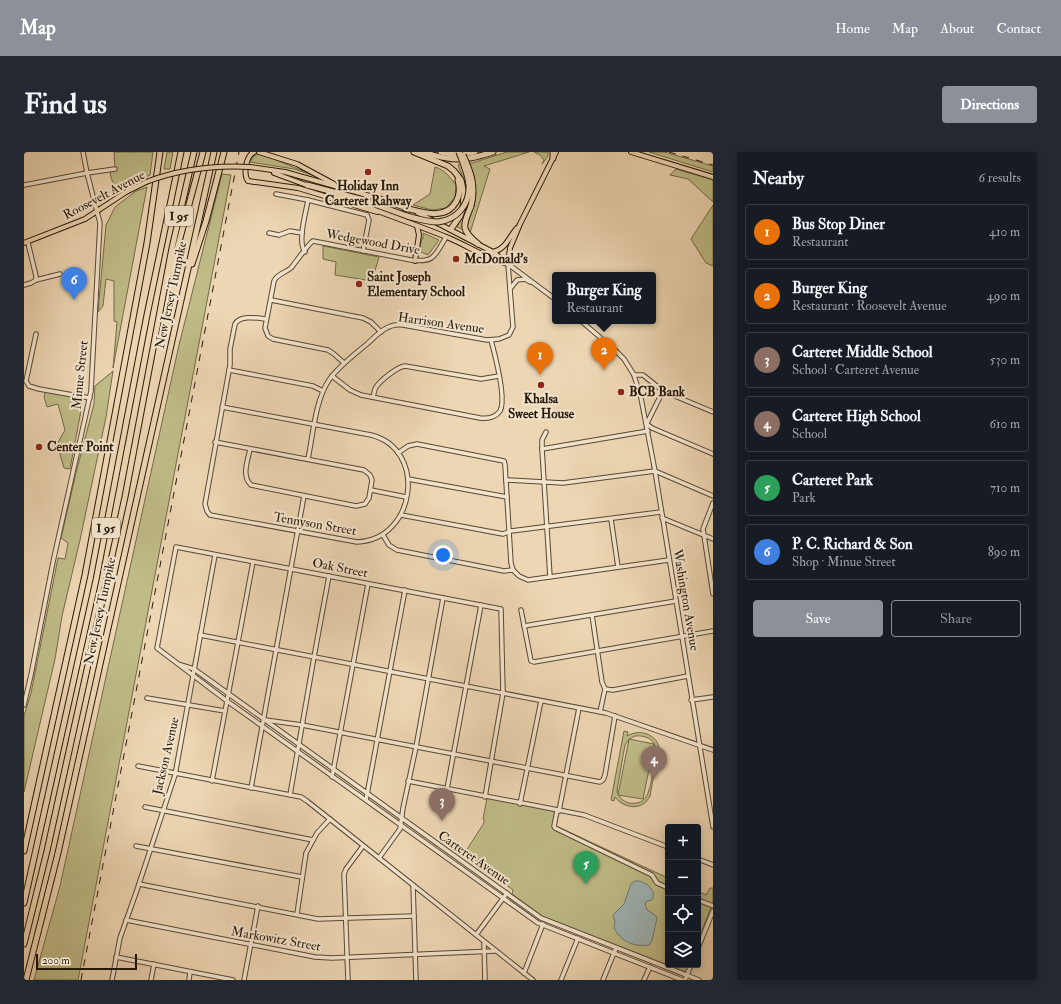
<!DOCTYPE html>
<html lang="en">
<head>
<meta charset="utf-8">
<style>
	:root { --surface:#171b24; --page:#242831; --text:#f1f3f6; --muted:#9ea1a6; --line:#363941; --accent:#8c9099 }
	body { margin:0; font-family:"IM FELL Double Pica",serif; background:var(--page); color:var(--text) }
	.controls { position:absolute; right:12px; bottom:12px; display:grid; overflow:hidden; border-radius:4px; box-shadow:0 2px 10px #0003 }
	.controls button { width:36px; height:36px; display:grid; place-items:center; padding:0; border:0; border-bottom:1px solid var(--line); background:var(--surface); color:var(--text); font:20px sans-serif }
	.scale { position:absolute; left:12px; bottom:10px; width:101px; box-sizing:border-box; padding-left:4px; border:2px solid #281907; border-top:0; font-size:11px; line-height:14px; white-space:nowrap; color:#281907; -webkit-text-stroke:3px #f3e4ce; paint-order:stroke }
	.you { position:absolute; left:419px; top:403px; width:14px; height:14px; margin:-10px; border:3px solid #fff; border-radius:50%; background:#1a73e8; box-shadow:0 0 0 6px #1a73e833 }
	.badge { display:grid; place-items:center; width:26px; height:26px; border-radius:50%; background:var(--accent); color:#fff; font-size:13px; font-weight:700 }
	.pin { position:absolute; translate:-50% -33px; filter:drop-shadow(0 1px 2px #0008) }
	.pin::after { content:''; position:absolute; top:21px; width:14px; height:12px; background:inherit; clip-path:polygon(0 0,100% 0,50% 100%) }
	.popup { position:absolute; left:528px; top:120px; width:104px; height:52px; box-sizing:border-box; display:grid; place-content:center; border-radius:4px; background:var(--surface); filter:drop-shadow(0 1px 3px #0005); font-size:13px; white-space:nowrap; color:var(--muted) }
	.popup b { font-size:15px; color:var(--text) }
	.popup::after { content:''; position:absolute; left:50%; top:100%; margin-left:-8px; border:8px solid transparent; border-top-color:var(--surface) }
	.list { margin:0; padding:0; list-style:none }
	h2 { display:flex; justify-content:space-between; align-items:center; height:52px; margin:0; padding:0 16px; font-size:17px }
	h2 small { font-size:13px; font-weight:400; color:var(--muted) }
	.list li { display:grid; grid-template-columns:26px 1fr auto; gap:12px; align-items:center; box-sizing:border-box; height:56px; margin:0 8px 8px; padding:0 8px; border:1px solid var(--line); border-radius:4px }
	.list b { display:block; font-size:15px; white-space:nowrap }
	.list p { margin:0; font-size:13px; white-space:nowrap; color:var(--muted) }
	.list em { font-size:13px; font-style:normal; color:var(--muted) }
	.actions { display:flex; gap:8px; padding:12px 16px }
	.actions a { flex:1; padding:9px 0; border:1px solid var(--accent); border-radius:4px; text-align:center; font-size:14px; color:var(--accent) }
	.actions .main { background:var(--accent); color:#fff }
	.icon { flex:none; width:22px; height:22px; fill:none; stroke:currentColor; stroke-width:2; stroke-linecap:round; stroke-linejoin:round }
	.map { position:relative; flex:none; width:689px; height:828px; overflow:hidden; border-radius:4px }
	header { display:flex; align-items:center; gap:24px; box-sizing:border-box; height:56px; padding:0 20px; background:var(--accent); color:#fff }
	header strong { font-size:19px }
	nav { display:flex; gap:22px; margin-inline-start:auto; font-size:14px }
	.intro { display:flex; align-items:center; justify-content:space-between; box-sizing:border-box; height:96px; padding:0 24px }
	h1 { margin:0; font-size:28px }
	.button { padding:10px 18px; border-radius:4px; background:var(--accent); color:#fff; font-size:14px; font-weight:700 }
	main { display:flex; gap:24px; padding:0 24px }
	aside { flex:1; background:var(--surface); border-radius:4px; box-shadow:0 2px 10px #0003 }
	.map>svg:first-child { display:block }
	.green { fill:#bfbc88; stroke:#746a48; fill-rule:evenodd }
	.water { fill:#9eb6b8; stroke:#6f7771 }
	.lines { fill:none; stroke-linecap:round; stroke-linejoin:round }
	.minor-casing { stroke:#594832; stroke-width:5.5 }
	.major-casing { stroke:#281907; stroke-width:6 }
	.highway-casing { stroke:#281907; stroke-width:7 }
	.minor { stroke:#f3e4ce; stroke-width:3.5 }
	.major { stroke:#edd6b3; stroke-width:4 }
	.highway { stroke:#edd6b3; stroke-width:5 }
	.rail { stroke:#281907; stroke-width:1; stroke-dasharray:7 7; stroke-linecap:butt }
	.major-bridge-casing { stroke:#281907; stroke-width:6; stroke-linecap:butt }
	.highway-bridge-casing { stroke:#281907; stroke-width:7; stroke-linecap:butt }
	.major-bridge { stroke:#edd6b3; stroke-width:4 }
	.highway-bridge { stroke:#edd6b3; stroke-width:5 }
	.poi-dot { fill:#8f2418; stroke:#f3e4ce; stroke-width:1.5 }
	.labels { text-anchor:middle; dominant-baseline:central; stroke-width:4; stroke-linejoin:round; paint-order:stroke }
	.shield { fill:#f3e4ce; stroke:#655643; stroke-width:1 }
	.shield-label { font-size:12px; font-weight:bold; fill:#281907 }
	.poi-label { font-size:13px; font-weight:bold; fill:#281907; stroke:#f3e4ce; text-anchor:start }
	.street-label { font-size:13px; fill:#281907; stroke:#f3e4ce }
</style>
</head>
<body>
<header>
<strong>Map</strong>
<nav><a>Home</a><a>Map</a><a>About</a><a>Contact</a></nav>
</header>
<div class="intro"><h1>Find us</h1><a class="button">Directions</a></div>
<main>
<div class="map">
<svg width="689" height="828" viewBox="0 0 689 828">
	<rect width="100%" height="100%" fill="#edd6b3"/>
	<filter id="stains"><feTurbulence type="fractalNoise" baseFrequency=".005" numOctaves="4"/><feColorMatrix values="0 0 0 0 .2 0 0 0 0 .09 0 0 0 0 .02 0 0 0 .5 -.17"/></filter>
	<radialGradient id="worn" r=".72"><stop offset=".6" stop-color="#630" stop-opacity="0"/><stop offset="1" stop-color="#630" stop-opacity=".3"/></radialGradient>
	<g class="green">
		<path d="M90 0H129L126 23 91 39 86 21 91 16Z"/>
		<path d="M143 0H149L146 17H140Z"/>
		<path d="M483 0H505L460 14 466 17 446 81 433 75 438 65 443 37 434 13 448 11Z"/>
		<path d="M510 0H524V4L518 12 520 8 516 3Z"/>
		<path d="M625 0H640L689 14V20Z"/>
		<path d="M234 2 240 3 291 24 270 17 226 10 230 4Z"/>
		<path d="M411 15C421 18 426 25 432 33L431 45 422 56 408 58 389 53 406 42Z"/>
		<path d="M652 17 689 28V50L664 27 646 23Z"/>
		<path d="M198 22 207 23 54 828H10L36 734 155 193Z"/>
		<path d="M123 35 89 216 93 170 90 169V129L82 127 79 154 74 160 82 73 91 55 112 39Z"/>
		<path d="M689 53V114L682 111 667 87Z"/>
		<path d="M399 81 415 88 404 103 395 99 398 86 399 87Z"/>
		<path d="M299 94 355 105 348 129 311 123 312 110 299 107Z"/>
		<path d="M89 219 82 265 56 388 38 464 31 507 0 640V564L7 541 34 406 41 407 44 391 37 386 52 321 70 252 71 234Z"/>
		<path d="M22 238 59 248 46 317 40 316 33 292 41 278 34 252 23 255 20 245Z"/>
		<path d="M600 579 604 580 603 584C615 577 631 581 635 595L626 644C619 659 600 657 591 645L590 649 587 648ZM611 584C621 583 631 587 632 598 631 608 627 638 622 645 618 651 611 652 605 651 598 649 594 644 593 638L601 593 605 587Z"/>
		<path d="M605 587 630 592 619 647 594 643Z"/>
		<path d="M463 646 535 659 532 674 644 726V813L518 764 488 742 489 738 440 702 460 671V667H459Z"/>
		<path d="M686 736H689V750L674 789V739L682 743Z"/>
		<path d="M644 813H665L662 820Z"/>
	</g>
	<path class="water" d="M611 729C620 728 634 738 628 748L623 749 621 752 623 758 631 763 633 766 628 789 625 793C610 795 597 790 590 776L591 770 589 763 600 752 607 732Z"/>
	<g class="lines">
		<defs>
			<g id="minor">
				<path d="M0 33 63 21 91 17"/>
				<path d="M252 42 284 48C282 60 273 90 281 100"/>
				<path d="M284 48 343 63 345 68 339 99"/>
				<path d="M245 81 255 83 266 79 278 81"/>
				<path d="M4 91 12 124V128"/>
				<path d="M484 112 531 147"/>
				<path d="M0 133 7 131 12 128 36 122"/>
				<path d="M486 137 493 128 501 127 506 130"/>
				<path d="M247 148 339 166 347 170 357 180"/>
				<path d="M557 169 591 198 600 207 610 223 617 246 631 319 689 675"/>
				<path d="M12 182 2 229 5 234 15 237 66 246"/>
				<path d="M320 211 310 202 304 198 249 187 244 184 241 176 250 129C253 122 261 121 267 116 272 110 285 91 289 89L387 108C410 111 411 104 422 85"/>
				<path d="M205 218 289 234 299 239"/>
				<path d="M610 223H619L639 239 689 260"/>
				<path d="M308 224 326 238 337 243 456 266C464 267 471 266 476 259 483 247 471 203 467 188"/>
				<path d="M349 245C350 242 350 238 352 235 357 228 373 215 381 214L457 227 475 224"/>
				<path d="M198 255 347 283C404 297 392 388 333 390L186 363 183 359 181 352 206 213V197L211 172C216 163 233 166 242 167"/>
				<path d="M623 271 639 239"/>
				<path d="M623 272 628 276 689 302"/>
				<path d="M522 280 518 288V297L526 425"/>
				<path d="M191 290 340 318 346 323 348 328 345 346 341 352 332 354 227 333C217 324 224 308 226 297"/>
				<path d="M518 297 624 279"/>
				<path d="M374 301 384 294 393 292 480 309 481 313 487 411 489 418"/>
				<path d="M284 307C289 283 291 249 305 228 315 214 330 203 343 192 354 182 363 171 379 173L463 188 475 187 485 183 489 175 484 112"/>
				<path d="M631 319 689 344"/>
				<path d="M384 327 483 345"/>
				<path d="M482 328 539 331 631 319"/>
				<path d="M347 338 382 345"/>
				<path d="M689 351 679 377 689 442"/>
				<path d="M377 363 479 382 487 379 637 360"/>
				<path d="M638 366 689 387"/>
				<path d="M587 367 594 415"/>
				<path d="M359 383 365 393 373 398 480 419 489 418 495 424 504 428 645 408"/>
				<path d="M497 458 507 509 510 510 689 479"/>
				<path d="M568 463 578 530 581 537 576 560"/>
				<path d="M500 474 652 449"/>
				<path d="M176 483 582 561 689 598"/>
				<path d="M157 513 170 517 517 766 675 828"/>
				<path d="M581 537 589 538 664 524"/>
				<path d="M123 546 201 559"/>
				<path d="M667 548 689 545"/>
				<path d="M0 553 7 523 29 410 67 239 76 71 63 21 59 0"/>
				<path d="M241 568 278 573 576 630 579 628 581 623 591 564"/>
				<path d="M114 614 277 645 283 649 509 828"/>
				<path d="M308 625 344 432"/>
				<path d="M188 629 229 410"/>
				<path d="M384 629 560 663 644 695"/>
				<path d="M227 636 280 344"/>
				<path d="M423 637 457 453"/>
				<path d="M266 643 290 505 305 424"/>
				<path d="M461 645 479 541 477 457 152 395 133 496 203 549 514 771 658 828"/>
				<path d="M342 648 381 438"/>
				<path d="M496 652 517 549"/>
				<path d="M121 655 289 688"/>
				<path d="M533 659 530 674 531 676 628 723 633 731 644 736"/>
				<path d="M535 659 555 556"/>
				<path d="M112 694 278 725"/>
				<path d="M355 706 376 677 379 656 392 595 419 446"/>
				<path d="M674 707 689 713"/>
				<path d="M115 732 294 767 390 764"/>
				<path d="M389 733 392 828"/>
				<path d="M674 748 689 754"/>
				<path d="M273 762 282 701 293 681 306 667"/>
				<path d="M102 768 291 805 308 806 471 799"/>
				<path d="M452 783 483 741"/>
				<path d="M460 790 461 828"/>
				<path d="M674 796 689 759"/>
				<path d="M92 805 209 828"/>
				<path d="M500 821 519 772"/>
				<path d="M88 828 96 786 113 738 151 623 191 403"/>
				<path d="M127 828 130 812"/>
				<path d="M165 828 166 820"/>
				<path d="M220 828 234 754"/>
				<path d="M324 828 320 722 322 717 339 694"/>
				<path d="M537 828 554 786"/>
				<path d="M579 828 592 796"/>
				<path d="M620 828 626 815"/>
				<path d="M661 828 667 813"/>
			</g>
			<g id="major">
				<path d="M230 0C222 4 219 22 224 29L274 36 353 60"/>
				<path d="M235 0 273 12 310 32"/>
				<path d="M607 0 689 25"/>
				<path d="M226 15 261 20 357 47 384 57"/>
				<path d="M250 21 285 34"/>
				<path d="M304 41C345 56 385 70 425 86 444 94 463 107 484 112"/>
				<path d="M394 61 469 100 484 112"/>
				<path d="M0 91 61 67 102 40 122 30"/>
				<path d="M469 100C482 97 485 85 493 76"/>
				<path d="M391 109 395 83 393 74"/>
				<path d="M484 112 486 96 496 72 532 0"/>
			</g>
			<g id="highway">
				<path d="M390 0 424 14 430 19 437 28 440 42 439 56 436 64 427 77"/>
				<path d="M398 0C407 2 414 5 423 6 439 9 453 5 469 0"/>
				<path d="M417 0 433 3 451 0"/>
				<path d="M529 0V6"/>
				<path d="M283 33 336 47 383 64"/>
				<path d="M447 54C439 74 436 77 454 92"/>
				<path d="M381 56C398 60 421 69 432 50 436 43 436 35 434 28"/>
				<path d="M168 112 182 69 200 0"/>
				<path d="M145 123 148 116 179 0"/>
				<path d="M0 699 61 423 123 91 136 0"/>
				<path d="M0 751 72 428 123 163 157 0"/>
				<path d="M0 792 23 699 101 345 148 96 170 0"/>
				<path d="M2 828 34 701 190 0"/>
			</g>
		</defs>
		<use href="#minor" class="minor-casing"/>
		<use href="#major" class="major-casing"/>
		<use href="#highway" class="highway-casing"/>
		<use href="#minor" class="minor"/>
		<use href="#major" class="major"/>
		<use href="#highway" class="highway"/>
		<g class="rail">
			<path d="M645 0 689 13"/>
			<path d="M57 828 215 0"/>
		</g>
		<defs>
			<path id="major-bridge" d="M122 30C156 17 189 13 226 15"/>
			<g id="highway-bridge">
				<path d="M439 3C447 20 452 35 447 54"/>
				<path d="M383 64C393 67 403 70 414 70 433 68 446 52 445 33 444 22 439 11 435 0"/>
			</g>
		</defs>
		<use href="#major-bridge" class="major-bridge-casing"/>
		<use href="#highway-bridge" class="highway-bridge-casing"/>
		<use href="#major-bridge" class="major-bridge"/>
		<use href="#highway-bridge" class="highway-bridge"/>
	</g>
	<g class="poi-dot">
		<circle cx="344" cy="20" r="4"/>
		<circle cx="432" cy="107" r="4"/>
		<circle cx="335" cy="132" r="4"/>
		<circle cx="517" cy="233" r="4"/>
		<circle cx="597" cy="240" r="4"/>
		<circle cx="15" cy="295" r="4"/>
	</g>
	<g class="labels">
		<g class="shield">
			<rect x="141" y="54" width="28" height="20" rx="3"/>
			<rect x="68" y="366" width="28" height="20" rx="3"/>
		</g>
		<g class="shield-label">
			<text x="155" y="64">I 95</text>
			<text x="82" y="376">I 95</text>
		</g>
		<g class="poi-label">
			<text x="344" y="34" text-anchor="middle">Holiday Inn<tspan x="344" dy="15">Carteret Rahway</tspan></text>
			<text x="440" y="107">McDonald's</text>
			<text x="343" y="125">Saint Joseph<tspan x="343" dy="15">Elementary School</tspan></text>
			<text x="605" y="240">BCB Bank</text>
			<text x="517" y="247" text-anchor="middle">Khalsa<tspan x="517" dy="15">Sweet House</tspan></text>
			<text x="23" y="295">Center Point</text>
		</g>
		<g class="street-label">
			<text transform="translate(80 43) rotate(-28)">Roosevelt Avenue</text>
			<text transform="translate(349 90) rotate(10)">Wedgewood Drive</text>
			<text transform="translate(147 143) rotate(-78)">New Jersey Turnpike</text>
			<text transform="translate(417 171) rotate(8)">Harrison Avenue</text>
			<text transform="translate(56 223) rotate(-84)">Minue Street</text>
			<text transform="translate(291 372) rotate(10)">Tennyson Street</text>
			<text transform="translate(316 416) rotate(11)">Oak Street</text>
			<text transform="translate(662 448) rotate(80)">Washington Avenue</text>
			<text transform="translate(76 459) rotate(-78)">New Jersey Turnpike</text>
			<text transform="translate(142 604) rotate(-77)">Jackson Avenue</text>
			<text transform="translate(450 706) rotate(35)">Carteret Avenue</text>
			<text transform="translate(252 787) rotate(10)">Markowitz Street</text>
		</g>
	</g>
	<rect width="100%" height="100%" filter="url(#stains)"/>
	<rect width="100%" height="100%" fill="url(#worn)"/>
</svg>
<div class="controls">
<button>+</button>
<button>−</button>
<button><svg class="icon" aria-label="locate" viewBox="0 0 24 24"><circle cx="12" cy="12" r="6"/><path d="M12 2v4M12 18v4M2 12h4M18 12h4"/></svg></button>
<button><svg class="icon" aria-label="layers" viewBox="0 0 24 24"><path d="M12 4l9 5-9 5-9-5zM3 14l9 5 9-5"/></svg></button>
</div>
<div class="scale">200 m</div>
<div class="you"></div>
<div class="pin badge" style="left:516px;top:223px;background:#e8710a">1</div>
<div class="pin badge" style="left:580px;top:218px;background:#e8710a">2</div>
<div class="popup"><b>Burger King</b>Restaurant</div>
<div class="pin badge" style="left:418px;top:669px;background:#8d6e63">3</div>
<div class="pin badge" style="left:630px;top:627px;background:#8d6e63">4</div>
<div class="pin badge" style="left:562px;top:732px;background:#2e9e5b">5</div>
<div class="pin badge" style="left:50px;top:148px;background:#3f7fe0">6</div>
</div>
<aside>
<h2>Nearby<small>6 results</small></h2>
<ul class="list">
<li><span class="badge" style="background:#e8710a">1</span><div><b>Bus Stop Diner</b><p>Restaurant</p></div><em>410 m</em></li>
<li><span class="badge" style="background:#e8710a">2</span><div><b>Burger King</b><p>Restaurant · Roosevelt Avenue</p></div><em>490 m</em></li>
<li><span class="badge" style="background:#8d6e63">3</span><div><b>Carteret Middle School</b><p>School · Carteret Avenue</p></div><em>530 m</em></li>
<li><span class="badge" style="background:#8d6e63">4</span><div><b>Carteret High School</b><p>School</p></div><em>610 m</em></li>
<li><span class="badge" style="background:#2e9e5b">5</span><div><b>Carteret Park</b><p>Park</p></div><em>710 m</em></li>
<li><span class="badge" style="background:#3f7fe0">6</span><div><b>P. C. Richard &amp; Son</b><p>Shop · Minue Street</p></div><em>890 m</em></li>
</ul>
<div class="actions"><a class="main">Save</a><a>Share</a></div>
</aside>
</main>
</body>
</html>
